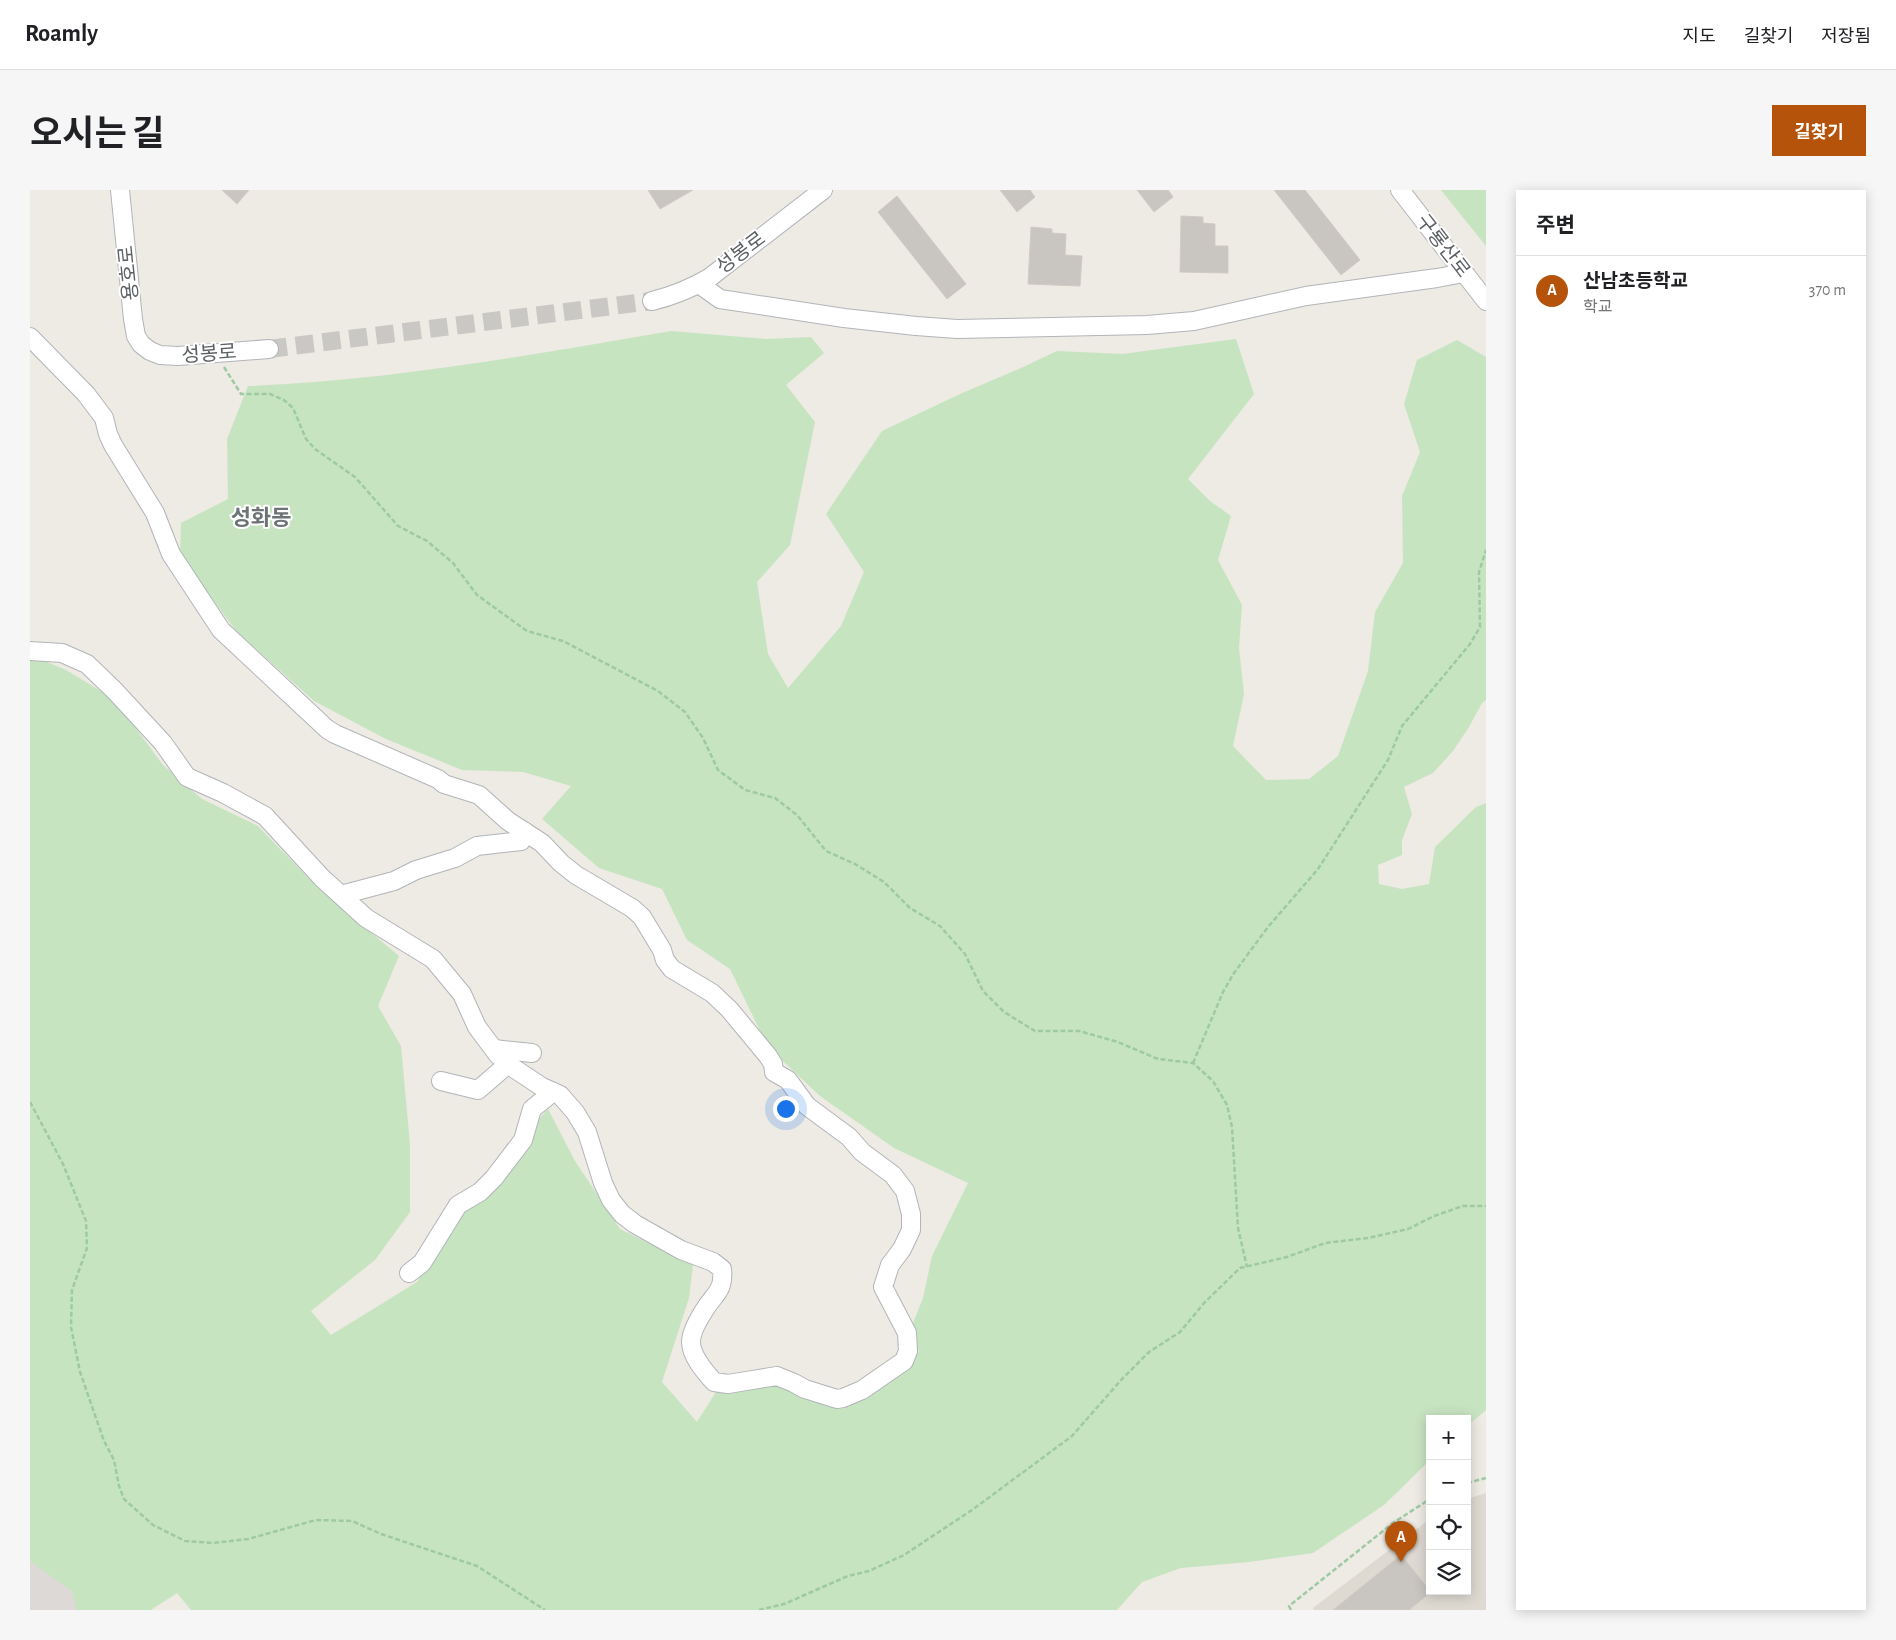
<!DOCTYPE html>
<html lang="ko">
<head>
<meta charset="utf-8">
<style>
	:root { --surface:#fff; --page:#f6f6f6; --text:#202124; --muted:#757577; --line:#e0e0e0; --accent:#b45309 }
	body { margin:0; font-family:"Alegreya Sans","Noto Sans KR",sans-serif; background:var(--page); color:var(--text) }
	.controls { position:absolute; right:15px; bottom:15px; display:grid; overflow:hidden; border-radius:0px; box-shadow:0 2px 12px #0003 }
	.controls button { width:45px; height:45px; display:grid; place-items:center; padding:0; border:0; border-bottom:1px solid var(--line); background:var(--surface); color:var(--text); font:25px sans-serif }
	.you { position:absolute; left:755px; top:918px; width:18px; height:18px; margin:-12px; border:4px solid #fff; border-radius:50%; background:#1a73e8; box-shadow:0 0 0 8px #1a73e833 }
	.badge { display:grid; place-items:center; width:32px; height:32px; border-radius:50%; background:var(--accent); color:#fff; font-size:16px; font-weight:700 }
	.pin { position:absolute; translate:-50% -41px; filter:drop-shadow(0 1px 2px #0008) }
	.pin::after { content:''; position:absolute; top:26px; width:18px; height:15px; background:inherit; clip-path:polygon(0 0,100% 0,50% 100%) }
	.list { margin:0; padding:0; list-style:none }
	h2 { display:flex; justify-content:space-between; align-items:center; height:65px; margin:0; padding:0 20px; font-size:21px }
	h2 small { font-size:16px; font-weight:400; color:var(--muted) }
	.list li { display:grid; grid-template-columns:32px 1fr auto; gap:15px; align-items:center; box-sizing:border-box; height:70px; padding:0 20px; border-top:1px solid var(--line) }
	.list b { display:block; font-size:19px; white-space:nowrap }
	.list p { margin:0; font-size:16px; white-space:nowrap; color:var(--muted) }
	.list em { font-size:16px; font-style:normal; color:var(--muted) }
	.icon { flex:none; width:28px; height:28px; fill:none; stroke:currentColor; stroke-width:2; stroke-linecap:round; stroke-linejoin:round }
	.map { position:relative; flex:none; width:1456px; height:1420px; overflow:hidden; border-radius:0px }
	header { display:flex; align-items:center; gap:30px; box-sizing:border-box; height:70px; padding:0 25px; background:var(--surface); border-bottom:1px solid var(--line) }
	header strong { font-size:24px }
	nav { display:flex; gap:28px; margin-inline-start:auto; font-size:18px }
	.intro { display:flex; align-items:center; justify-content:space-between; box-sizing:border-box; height:120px; padding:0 30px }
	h1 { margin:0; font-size:35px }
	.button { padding:12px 22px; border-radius:0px; background:var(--accent); color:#fff; font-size:18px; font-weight:700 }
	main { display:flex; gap:30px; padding:0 30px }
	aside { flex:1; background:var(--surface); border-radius:0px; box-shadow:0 2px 12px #0003 }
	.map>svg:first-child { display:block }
	.industrial { fill:#ddd9d6 }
	.education { fill:#dedad2 }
	.green { fill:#c7e4c1 }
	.building { fill:#c9c5c0; stroke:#d2cbc3 }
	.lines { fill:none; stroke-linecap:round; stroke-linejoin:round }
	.minor-tunnel { stroke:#cac8c4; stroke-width:18; stroke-dasharray:18 9; stroke-linecap:butt }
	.minor-casing { stroke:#b1b5b8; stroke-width:20 }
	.path { stroke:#9ecaa3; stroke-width:2.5; stroke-dasharray:5 2.5; stroke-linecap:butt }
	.minor { stroke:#fff; stroke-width:18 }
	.labels { text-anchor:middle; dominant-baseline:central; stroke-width:4; stroke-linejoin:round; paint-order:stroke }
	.street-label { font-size:20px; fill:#5c6164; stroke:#fff }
	.quarter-label { font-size:22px; font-weight:bold; fill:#6d7376; stroke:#fff }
</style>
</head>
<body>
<header>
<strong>Roamly</strong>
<nav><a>지도</a><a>길찾기</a><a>저장됨</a></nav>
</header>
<div class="intro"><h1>오시는 길</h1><a class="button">길찾기</a></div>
<main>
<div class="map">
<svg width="1456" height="1420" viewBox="0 0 1456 1420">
	<rect width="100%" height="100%" fill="#eeeae4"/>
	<path class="industrial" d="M0 1337 102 1420H0Z"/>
	<path class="education" d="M1456 1303V1420H1284L1283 1418 1400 1329V1401H1437V1309Z"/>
	<g class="green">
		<path d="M1411 0H1456V56Z"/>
		<path d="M641 141 736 149 781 147 794 163 756 195 785 232 760 355 727 392 738 464 758 498 811 436 834 382 796 324 852 241 930 204 991 178 1027 161 1092 164 1206 149 1224 204 1158 289 1180 311 1201 326 1188 370 1212 415 1209 458 1214 504 1203 556 1236 590 1279 589 1308 566 1338 481 1345 422 1373 373 1372 306 1390 262 1374 214 1387 170 1427 150 1456 167V510L1452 513 1439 537 1423 561 1403 583 1374 597 1382 624 1372 650V665L1348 675 1349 694 1372 699 1399 694 1405 657 1446 617 1456 613V1220L1437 1236V1229H1400V1270L1354 1315 1283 1363 1219 1372 1151 1378 1112 1392 1087 1420H161L147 1403 121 1420H47L42 1401 0 1371V465L36 480 84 509 133 575 172 609 228 636 289 699 369 766 348 816 371 856 380 955V1022L345 1070 281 1121 301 1145 387 1092 432 1020 494 945 518 919 545 971 590 1039 663 1075 659 1108 632 1192 667 1232 689 1197 755 1196 819 1212 889 1162 881 1138 893 1108 902 1066 938 993 864 958 790 906 738 857 700 779 657 750 632 699 569 678 512 629 541 596 493 582 432 580 356 549 284 511 206 441 150 365 151 333 198 309 197 249 218 196C361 190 501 165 641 141Z"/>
	</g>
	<g class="building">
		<path d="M192 0H219L207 14Z"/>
		<path d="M618 0H663L630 19Z"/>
		<path d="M970 0H1000L1005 7 987 22Z"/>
		<path d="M1107 0H1138L1143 7 1124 22Z"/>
		<path d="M1244 0H1275L1330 70 1311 85Z"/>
		<path d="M867 6 936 94 917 109 848 22Z"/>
		<path d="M1151 26 1173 27V33L1185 34V56H1198V83L1150 82Z"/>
		<path d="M1001 37 1022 39V43L1036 44 1035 65 1052 66 1050 96 998 94Z"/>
		<path d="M1371 1365 1401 1402 1379 1420H1303Z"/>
	</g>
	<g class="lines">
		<path class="minor-tunnel" d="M239 159 622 111"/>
		<defs>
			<g id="minor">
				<path d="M90 0 103 129 106 146 111 154 120 161 130 165 148 166 239 159"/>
				<path d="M1370 0 1456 111"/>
				<path d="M669 94 690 109 814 128 886 136 927 139 1117 135 1164 131 1276 106 1407 88 1434 83"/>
				<path d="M622 111C643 106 660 99 679 88L793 0"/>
				<path d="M0 147 56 204 74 228 78 244 83 255 125 323 141 364 191 440 297 539 305 544 408 589 414 594 449 605 478 631 512 653 531 673 546 685 602 718 612 727 632 760 635 770 642 779 682 803 699 819 738 866 743 874 744 882 758 890 777 916 819 947 832 962 863 985 875 1001 881 1024V1040L872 1059 860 1075 853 1097 877 1143 878 1161 874 1171 832 1200 813 1208 807 1209 775 1199 764 1193 747 1186 698 1194 684 1192C675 1182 661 1166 661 1152 661 1141 671 1125 677 1116 687 1102 694 1099 692 1079L683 1072 651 1060 605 1034 592 1024 581 1010 573 993 557 942 545 922 530 905 512 897 482 877 468 865 447 837 432 804 403 769 336 728 292 688 235 626 193 603 157 587 133 553 85 501 57 474 32 463 0 461"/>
				<path d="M311 705 364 691 386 680 425 668 447 656 491 651 494 641"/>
				<path d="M464 859 502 863"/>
				<path d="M411 891 448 900 478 874"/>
				<path d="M379 1083 392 1073 428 1015 450 1002 464 988 493 950 502 919 523 902"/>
			</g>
		</defs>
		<use href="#minor" class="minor-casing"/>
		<g class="path">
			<path d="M194 177 211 204H240L254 210 263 218 276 249 285 259 325 287 368 336 397 351 423 373 447 405 497 441 533 451 628 501 655 522 673 548 688 580 715 600 745 608 767 625 796 661 825 674 854 692 880 718 910 736 935 764 953 801 974 822 1005 841H1049L1088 852 1128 869 1163 873 1183 891 1197 915 1202 937 1208 1038 1217 1077"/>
			<path d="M1163 873 1193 802 1204 783 1238 737 1288 679 1358 570 1372 536 1440 454 1450 437 1449 382 1456 360"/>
			<path d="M0 912 33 974 56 1031 57 1058 42 1100 41 1137 50 1182 74 1251 84 1270 89 1296 94 1309 123 1335 155 1351 183 1353 218 1349 286 1330 322 1331 351 1344 447 1376 515 1420"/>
			<path d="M1437 1293 1456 1288"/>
			<path d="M729 1420 754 1414 818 1386 839 1381 874 1365 942 1320 1042 1246 1092 1189 1119 1162 1150 1142 1175 1112 1210 1078 1257 1067 1295 1053 1338 1048 1378 1039 1404 1026 1433 1016H1456"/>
			<path d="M1261 1420 1259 1416 1363 1333 1400 1309"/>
		</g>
		<use href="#minor" class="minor"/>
	</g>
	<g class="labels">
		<g class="street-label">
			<text transform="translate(1413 56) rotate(52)">구룡산로</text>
			<text transform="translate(711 63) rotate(-37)">성봉로</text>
			<text transform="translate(99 83) rotate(-96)">용호로</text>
			<text transform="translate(179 164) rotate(-4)">성봉로</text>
		</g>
		<g class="quarter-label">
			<text x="231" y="328">성화동</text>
		</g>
	</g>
</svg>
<div class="controls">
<button>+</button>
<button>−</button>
<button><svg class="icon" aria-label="locate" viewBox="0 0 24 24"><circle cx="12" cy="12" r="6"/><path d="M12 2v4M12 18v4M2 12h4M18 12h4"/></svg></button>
<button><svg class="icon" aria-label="layers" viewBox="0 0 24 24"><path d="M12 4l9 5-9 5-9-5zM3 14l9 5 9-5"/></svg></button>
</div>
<div class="you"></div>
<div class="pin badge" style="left:1371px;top:1372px">A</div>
</div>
<aside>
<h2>주변<small></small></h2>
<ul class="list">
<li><span class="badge">A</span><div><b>산남초등학교</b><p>학교</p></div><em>370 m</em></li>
</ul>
</aside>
</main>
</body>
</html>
